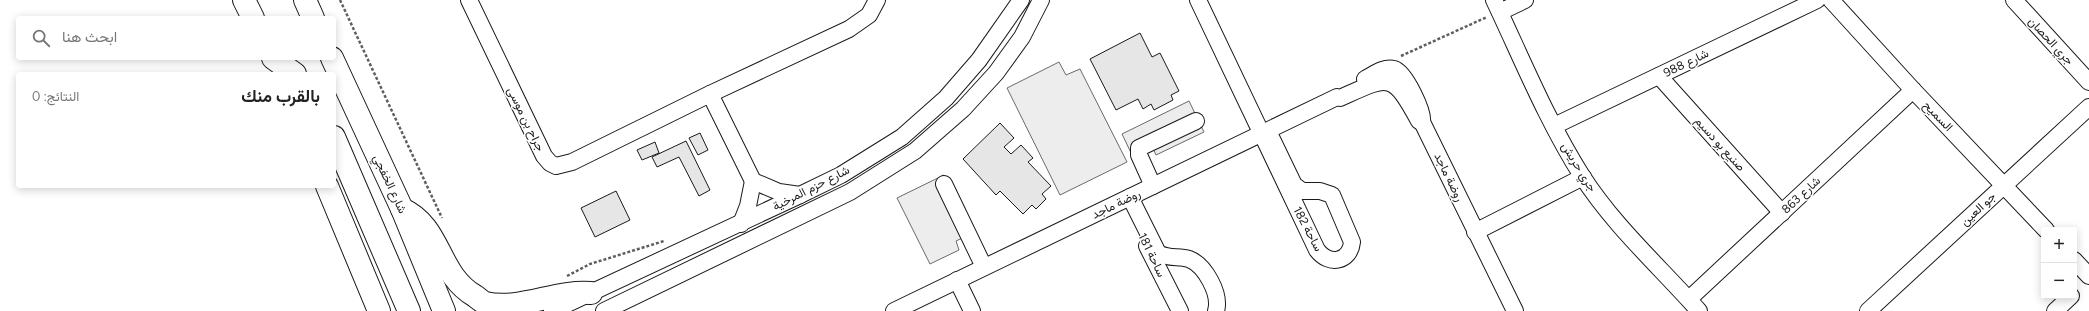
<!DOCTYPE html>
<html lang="ar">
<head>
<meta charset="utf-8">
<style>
	:root { --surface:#fff; --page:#f6f6f6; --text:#222; --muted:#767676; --line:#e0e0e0 }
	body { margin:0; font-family:Figtree,Vazirmatn,sans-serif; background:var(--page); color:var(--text); direction:rtl }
	.controls { position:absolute; right:12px; bottom:12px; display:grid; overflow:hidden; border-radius:4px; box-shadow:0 2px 10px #0003 }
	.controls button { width:36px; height:36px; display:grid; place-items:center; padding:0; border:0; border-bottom:1px solid var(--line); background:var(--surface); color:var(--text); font:20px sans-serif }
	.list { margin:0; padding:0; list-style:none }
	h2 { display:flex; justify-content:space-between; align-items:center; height:52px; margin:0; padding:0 16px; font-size:17px }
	h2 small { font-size:13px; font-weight:400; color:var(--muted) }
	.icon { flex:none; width:22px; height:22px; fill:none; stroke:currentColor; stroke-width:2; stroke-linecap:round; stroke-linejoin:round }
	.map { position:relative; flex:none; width:2089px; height:311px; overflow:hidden; direction:ltr }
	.search { position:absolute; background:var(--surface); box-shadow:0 2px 10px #0003; left:16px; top:16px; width:320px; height:44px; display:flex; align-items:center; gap:10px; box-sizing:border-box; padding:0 14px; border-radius:4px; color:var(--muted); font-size:15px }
	.panel { position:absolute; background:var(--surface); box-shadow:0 2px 10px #0003; left:16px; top:72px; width:320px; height:116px; border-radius:4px; direction:rtl }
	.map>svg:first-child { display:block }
	.parking { fill:#ededed; stroke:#6a6a6a }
	.building { fill:#e6e6e6; stroke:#1a1a1a }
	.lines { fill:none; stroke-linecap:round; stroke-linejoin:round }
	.minor-casing { stroke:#1a1a1a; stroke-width:18 }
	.highway-casing { stroke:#1a1a1a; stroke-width:24 }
	.path { stroke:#5f5f5f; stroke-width:2.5; stroke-dasharray:3 2; stroke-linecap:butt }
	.minor { stroke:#fff; stroke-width:16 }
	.highway { stroke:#fff; stroke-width:22 }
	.labels { text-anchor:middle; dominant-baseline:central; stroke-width:3; stroke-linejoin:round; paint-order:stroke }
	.street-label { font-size:12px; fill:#1a1a1a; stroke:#fff }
</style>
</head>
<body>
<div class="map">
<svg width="2089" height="311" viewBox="0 0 2089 311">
	<rect width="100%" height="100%" fill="#fff"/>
	<g class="parking">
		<path d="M1059 62 1066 75 1080 69 1127 162 1060 195 1007 88Z"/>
		<path d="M1189 101 1204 132 1156 155 1152 146 1132 155 1122 134Z"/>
		<path d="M944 175 973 233 956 241 959 250 930 264 897 198Z"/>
	</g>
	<g class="building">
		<path d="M1140 33 1152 57 1160 53 1179 91 1171 95 1173 100 1154 110 1151 104 1143 109 1138 99 1116 110 1090 59Z"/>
		<path d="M1000 123 1014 138 1004 147 1011 154 1021 145 1033 158 1028 162 1051 186 1042 194 1046 199 1036 209 1032 205 1023 214 1000 191 996 195 963 159Z"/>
		<path d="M700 133 708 150 698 155 689 138Z"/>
		<path d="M686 141 710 190 699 196 679 157 657 167 652 157Z"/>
		<path d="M655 142 659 153 642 160 637 150Z"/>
		<path d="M616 191 630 220 595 237 581 208Z"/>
	</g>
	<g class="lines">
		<defs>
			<g id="minor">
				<path d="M469 0 544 156 550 163 556 166 572 162 710 94 849 29 869 15 877 0"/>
				<path d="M1198 0 1317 250C1329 266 1350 262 1352 242L1332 195 1320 191H1302L1294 185 1268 131"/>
				<path d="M1494 0C1522 59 1547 121 1582 176 1614 226 1660 267 1699 311"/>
				<path d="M1831 0 1913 90 2046 230"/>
				<path d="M2014 0 2089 82"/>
				<path d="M1500 12 1525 0"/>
				<path d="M1659 76 1782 213"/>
				<path d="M1365 79C1373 75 1384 66 1394 69 1405 72 1424 112 1422 122L1515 311"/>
				<path d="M710 94 753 181 779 192 800 195"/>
				<path d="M1554 126 1817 0"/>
				<path d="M944 184 984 267"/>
				<path d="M1153 186 1139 155V148L1196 121"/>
				<path d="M1130 197 1158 253C1168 259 1178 256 1189 259 1205 265 1221 294 1216 311"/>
				<path d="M741 224 748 206 753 181"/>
				<path d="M1475 232 1583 177"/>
				<path d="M1147 246 1180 311"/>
				<path d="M2074 260 2089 276"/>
				<path d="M957 280 972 311"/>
				<path d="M1689 299 1913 90"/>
				<path d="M552 311 800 195 841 175 902 137 946 98 979 60 1021 0"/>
				<path d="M604 311 850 192 915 151 963 109 996 73 1022 37 1041 0"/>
				<path d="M894 311 1337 97 1340 98C1389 76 1392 71 1419 121L1422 122"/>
				<path d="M1868 311 2089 107"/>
				<path d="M2055 311 2071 296"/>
			</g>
			<g id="highway">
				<path d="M244 0 253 18"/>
				<path d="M305 0 313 18"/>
				<path d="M273 58 295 74"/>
				<path d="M332 58 402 209 444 311"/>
				<path d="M334 137 409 311"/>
				<path d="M327 186 379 311"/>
				<path d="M402 209C442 227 437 274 475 296 478 298 482 302 485 303 521 311 555 290 591 293"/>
			</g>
		</defs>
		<use href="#minor" class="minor-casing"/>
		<use href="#highway" class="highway-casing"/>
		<g class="path">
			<path d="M340 0 442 218"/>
			<path d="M1401 56 1487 17"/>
			<path d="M567 276 590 264 664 241"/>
		</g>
		<use href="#minor" class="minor"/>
		<use href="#highway" class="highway"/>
	</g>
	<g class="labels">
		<g class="street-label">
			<text transform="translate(2051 41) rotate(47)">جري الحصان</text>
			<text transform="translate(1686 63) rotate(-26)">شارع 988</text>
			<text transform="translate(1938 116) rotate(46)">السميح</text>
			<text transform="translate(526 119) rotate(64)">جراح بن موسى</text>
			<text transform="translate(1720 144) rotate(48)">صنيع بو دسيم</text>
			<text transform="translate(1579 167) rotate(58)">جري حريش</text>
			<text transform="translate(1449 177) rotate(64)">روضة ماجد</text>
			<text transform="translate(390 184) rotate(65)">شارع الخفجي</text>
			<text transform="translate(811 188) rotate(-27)">شارع حزم المرخية</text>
			<text transform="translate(1801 195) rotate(-43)">شارع 863</text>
			<text transform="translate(1116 204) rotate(-26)">روضة ماجد</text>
			<text transform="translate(1978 209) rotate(-43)">جو العين</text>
			<text transform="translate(1308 229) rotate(62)">ساحة 182</text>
			<text transform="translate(1152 255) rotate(64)">ساحة 181</text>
		</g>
	</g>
</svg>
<div class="controls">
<button>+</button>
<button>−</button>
</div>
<div class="search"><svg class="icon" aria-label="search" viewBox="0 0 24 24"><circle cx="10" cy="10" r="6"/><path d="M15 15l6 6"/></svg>ابحث هنا</div>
<section class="panel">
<h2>بالقرب منك<small>النتائج: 0</small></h2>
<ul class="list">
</ul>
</section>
</div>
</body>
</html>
